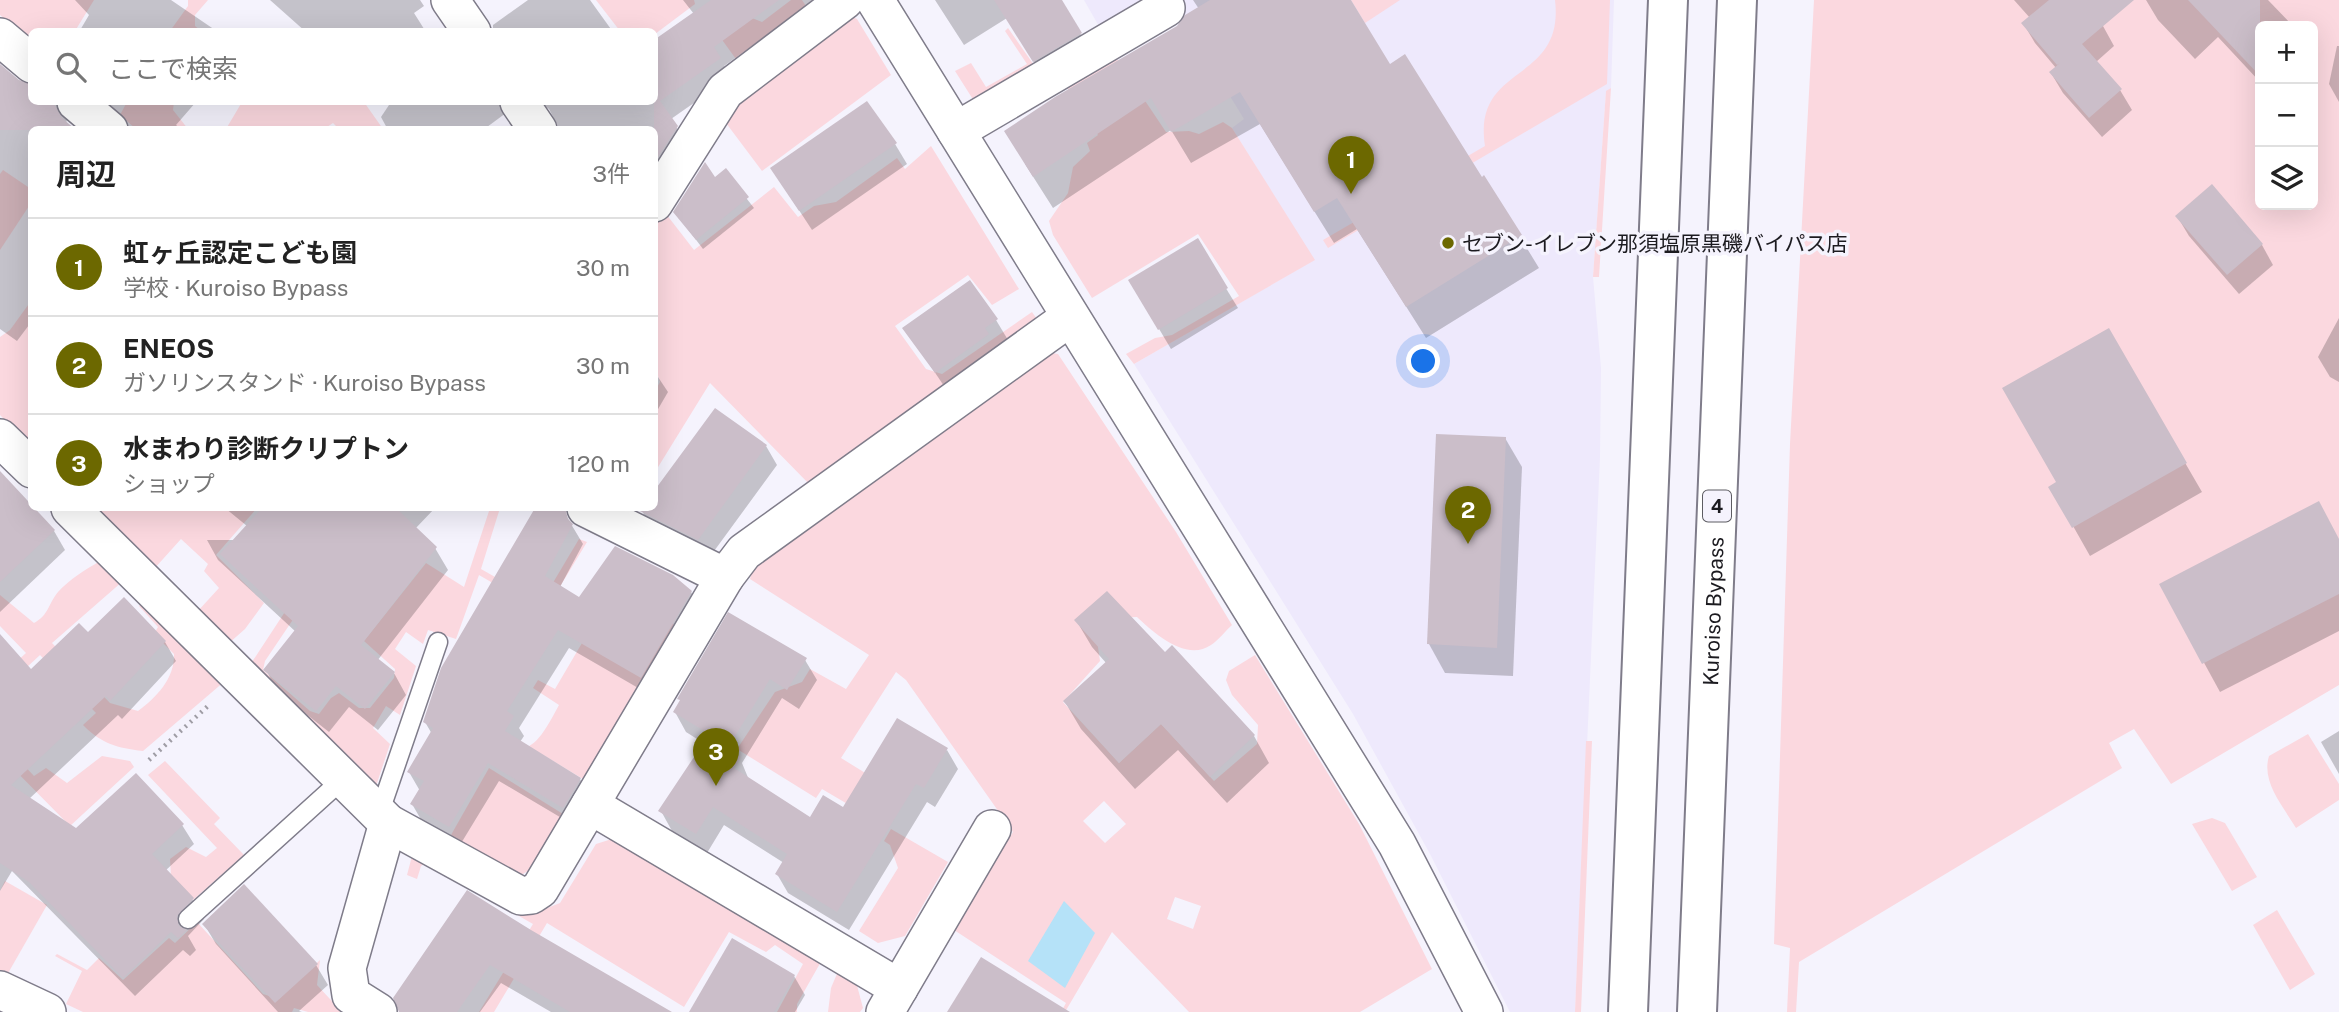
<!DOCTYPE html>
<html lang="ja">
<head>
<meta charset="utf-8">
<style>
	:root { --surface:#fff; --page:#f6f6f6; --text:#222; --muted:#767676; --line:#e0e0e0; --accent:#6c6800 }
	body { margin:0; font-family:"Public Sans","Noto Sans JP",sans-serif; background:var(--page); color:var(--text) }
	.controls { position:absolute; right:21px; top:21px; display:grid; overflow:hidden; border-radius:10px; box-shadow:0 7px 28px #0002 }
	.controls button { width:63px; height:63px; display:grid; place-items:center; padding:0; border:0; border-bottom:2px solid var(--line); background:var(--surface); color:var(--text); font:35px sans-serif }
	.you { position:absolute; left:1424px; top:362px; width:24px; height:24px; margin:-18px; border:5px solid #fff; border-radius:50%; background:#1a73e8; box-shadow:0 0 0 10px #1a73e833 }
	.badge { display:grid; place-items:center; width:46px; height:46px; border-radius:50%; background:var(--accent); color:#fff; font-size:23px; font-weight:700 }
	.pin { position:absolute; translate:-50% -58px; filter:drop-shadow(0 2px 4px #0008) }
	.pin::after { content:''; position:absolute; top:37px; width:24px; height:21px; background:inherit; clip-path:polygon(0 0,100% 0,50% 100%) }
	.list { margin:0; padding:0; list-style:none }
	h2 { display:flex; justify-content:space-between; align-items:center; height:91px; margin:0; padding:0 28px; font-size:30px }
	h2 small { font-size:23px; font-weight:400; color:var(--muted) }
	.list li { display:grid; grid-template-columns:46px 1fr auto; gap:21px; align-items:center; box-sizing:border-box; height:98px; padding:0 28px; border-top:2px solid var(--line) }
	.list b { display:block; font-size:26px; white-space:nowrap }
	.list p { margin:0; font-size:23px; white-space:nowrap; color:var(--muted) }
	.list em { font-size:23px; font-style:normal; color:var(--muted) }
	.icon { flex:none; width:38px; height:38px; fill:none; stroke:currentColor; stroke-width:2; stroke-linecap:round; stroke-linejoin:round }
	.map { position:relative; flex:none; width:2339px; height:1012px; overflow:hidden }
	.search { position:absolute; background:var(--surface); box-shadow:0 7px 28px #0002; left:28px; top:28px; width:630px; height:77px; display:flex; align-items:center; gap:18px; box-sizing:border-box; padding:0 24px; border-radius:10px; color:var(--muted); font-size:26px }
	.panel { position:absolute; background:var(--surface); box-shadow:0 7px 28px #0002; left:28px; top:126px; width:630px; height:385px; border-radius:10px }
	.map>svg:first-child { display:block }
	.built { fill:#eee9fc }
	.green { fill:#fbd8df; fill-rule:evenodd }
	.water { fill:#b5e2f8 }
	.shadow { fill:#0003 }
	.building { fill:#cbbec9 }
	.lines { fill:none; stroke-linecap:round; stroke-linejoin:round }
	.lane-casing { stroke:#7f7c8a; stroke-width:21 }
	.street-casing { stroke:#7f7c8a; stroke-width:40 }
	.highway-casing { stroke:#7f7c8a; stroke-width:42 }
	.path { stroke:#9f9da5; stroke-width:4.5; stroke-dasharray:2 5; stroke-linecap:butt }
	.lane { stroke:#fff; stroke-width:18 }
	.street { stroke:#fff; stroke-width:37 }
	.highway { stroke:#fff; stroke-width:38 }
	.poi-dot { fill:#6c6800; stroke:#f5f3fd; stroke-width:2.5 }
	.labels { text-anchor:middle; dominant-baseline:central; stroke-width:7; stroke-linejoin:round; paint-order:stroke }
	.shield { fill:#f5f3fd; stroke:#5d5c62; stroke-width:2 }
	.shield-label { font-size:19px; font-weight:bold; fill:#1c1b20 }
	.poi-label { font-size:21px; fill:#1c1b20; stroke:#f5f3fd; text-anchor:start }
	.street-label { font-size:21px; fill:#1c1b20; stroke:#f5f3fd }
</style>
</head>
<body>
<div class="map">
<svg width="2339" height="1012" viewBox="0 0 2339 1012">
	<rect width="100%" height="100%" fill="#f5f3fd"/>
	<g class="built">
		<path d="M1084 0H1150L1100 28Z"/>
		<path d="M1171 0H1614L1611 88 1606 92 1593 277 1601 368 1600 457 1575 1012H1510L1430 854 1353 714 1134 364 1314 260 1232 128 1244 119Z"/>
	</g>
	<g class="green">
		<path d="M0 0H94L75 31 32 32 31 43 0 15Z"/>
		<path d="M188 0H208L195 15V26L201 31H170L188 6Z"/>
		<path d="M596 0H694L695 4 655 34 620 31Z"/>
		<path d="M791 0H802L810 12 741 66 720 37 747 16 762 22Z"/>
		<path d="M1336 0H1400L1365 23 1351 0 1340 7Z"/>
		<path d="M1555 0H1610L1607 84 1328 248 1323 240 1485 146C1472 62 1565 85 1555 0Z"/>
		<path d="M1814 0H2339V685L2171 784 2134 729 2109 743 2122 768 1799 962 1796 1012H1787L1790 948 1774 944 1790 444ZM2260 26H2313V205H2260Z"/>
		<path d="M849 15 857 19 891 75 762 171 723 119 731 101Z"/>
		<path d="M1008 28 1034 65 974 101 955 71 971 63 986 87 1027 64 1005 31Z"/>
		<path d="M1115 56 1166 132 1189 131 1199 134 1223 122 1232 128 1315 260 1134 364 1126 354 1155 338 1172 335 1239 296 1198 234 1092 298 1053 235 1049 221 1068 193 1073 167 1090 151 1087 143 1098 135 1066 86Z"/>
		<path d="M1611 88 1599 277H1593L1606 91Z"/>
		<path d="M127 102H174L173 110 188 129H136L120 115Z"/>
		<path d="M242 102H364L383 129H339L333 123 324 129H226Z"/>
		<path d="M931 146 1019 289 992 305 968 275 895 326 926 369 942 374 1032 312 1039 322 812 487 710 383 655 472V391L660 382 654 364V225L663 210 694 250 774 187 798 217 814 206 836 202 897 158 905 169Z"/>
		<path d="M3 170 31 189V203L0 250V174Z"/>
		<path d="M31 301V447L0 415V337L10 330Z"/>
		<path d="M1045 352 1058 354 1176 532 1232 625C1225 631 1219 640 1211 645 1186 662 1154 633 1137 617L1111 618 1096 633 1100 661 1063 702 1119 763 1161 724 1214 781 1257 744 1258 725 1232 695 1226 680 1229 671 1255 655 1359 824 1432 969 1360 1012H1189L1112 932 1065 1012H1061L1066 1003 954 930 1013 832 906 680 896 672 841 758 896 792 878 822 822 789 816 798 737 749 775 692 802 682 810 669 846 689 869 655 750 579 755 560ZM1104 801 1126 824 1105 843 1083 821ZM1175 897 1201 906 1193 929 1167 919Z"/>
		<path d="M92 508H257L216 555 264 603 245 629 228 644 197 612 219 588 204 571 208 564 181 539 154 569Z"/>
		<path d="M490 508H500L481 569 511 586H551L579 539 587 542 544 613 479 575 456 639 428 630 423 644 406 632 395 649 416 666 400 715 386 706 373 728 390 744 376 786 250 665 336 534 346 541 265 661 263 670 310 711 319 714 331 698 339 693 359 708H370L394 678 395 669 364 641 426 563 464 587Z"/>
		<path d="M100 561 123 581 52 643 110 703 138 711C156 698 175 678 174 654L154 634 158 627 139 606 146 600 225 681 143 751C117 748 102 744 83 725L96 713 40 655 0 692V677L26 653 0 626V595L34 623C49 615 48 604 58 592 70 579 85 570 100 561Z"/>
		<path d="M657 614 674 624 583 779 538 752 520 782 487 761C534 748 536 748 559 705L533 688 538 680 555 689 582 643Z"/>
		<path d="M2308 734 2339 784V800L2296 828C2283 806 2261 782 2269 756Z"/>
		<path d="M0 740 34 776 46 768 67 783 102 756 130 761 134 767 70 826 0 755Z"/>
		<path d="M1586 741H1592L1581 1012H1575Z"/>
		<path d="M165 761 220 818 214 824 244 855 193 900 171 877 170 859 186 847 206 857 217 848 148 775Z"/>
		<path d="M489 768 563 814 531 869 523 874 510 876 447 842Z"/>
		<path d="M2212 818 2225 823 2257 877 2232 891 2192 824Z"/>
		<path d="M891 829 948 862 905 936 878 943 859 931 898 868 890 845 884 841Z"/>
		<path d="M615 838 822 960 797 1004V1012H777L803 964 775 945 766 952 729 932 684 1007 547 923 494 1012H479L533 924 426 863 421 866 417 879 407 875 412 856 424 853 532 914 560 903 596 844Z"/>
		<path d="M5 881 47 905 7 975 0 971V891Z"/>
		<path d="M2277 910 2315 974 2290 990 2253 925Z"/>
		<path d="M197 922 263 994 279 999 320 960 317 985 342 1012H308L294 1008 292 1012H83L66 1004 82 971 55 956 57 954 87 970 99 958 123 980 169 938 175 943Z"/>
		<path d="M839 969 855 978 863 1008 860 1012H828L831 988Z"/>
	</g>
	<path class="water" d="M1064 901 1095 933 1065 988 1028 961Z"/>
	<g class="shadow">
		<path d="M75 0H171L218 32H79L89 15Z"/>
		<path d="M270 0H420L424 6 414 13 426 32H306Z"/>
		<path d="M528 0H590L613 32H493V25Z"/>
		<path d="M683 0H815L724 66 731 77 671 119 688 146 654 192V130H560L549 109 540 102H654L694 14Z"/>
		<path d="M935 0H1060L1092 53 1045 80 1007 18 964 45Z"/>
		<path d="M1193 0H1349L1389 66 1481 179 1484 178 1539 268 1426 338 1357 229 1334 243 1260 124 1191 163 1171 130 1053 208 1025 164 1199 9Z"/>
		<path d="M2014 0H2080L2103 26 2114 46 2096 62 2120 90 2132 110 2102 137 2063 93 2051 73 2056 68 2035 43 2023 23 2030 18Z"/>
		<path d="M2146 0H2268L2293 26H2260V82L2218 37 2195 59 2158 20Z"/>
		<path d="M2337 46H2339V102L2329 84Z"/>
		<path d="M0 67 32 102H80L71 107 66 123 32 130V321L17 341 0 329Z"/>
		<path d="M94 102H196L176 125 182 130H131Z"/>
		<path d="M391 102H521L483 130H388L381 117Z"/>
		<path d="M895 144 907 164 812 230 772 169Z"/>
		<path d="M725 171 754 208 703 249 675 212Z"/>
		<path d="M2177 216 2262 245 2273 265 2239 294 2189 236Z"/>
		<path d="M1197 241 1238 308 1171 349 1130 280Z"/>
		<path d="M2339 318V382L2330 377 2318 357Z"/>
		<path d="M996 320 1008 340 948 392 905 328Z"/>
		<path d="M2108 330 2202 492 2090 556 2051 487 2059 483Z"/>
		<path d="M654 371 668 392 654 416Z"/>
		<path d="M1505 438 1522 467 1513 676 1445 673 1429 644Z"/>
		<path d="M766 446 777 465 709 558 653 530 642 511 645 508H654Z"/>
		<path d="M0 493 54 531 65 550 0 612Z"/>
		<path d="M225 508H435L415 529 435 548 448 570 377 661 394 673 406 695 378 730 349 707 329 732 278 692 266 670 296 632 218 560 207 540H235L247 526Z"/>
		<path d="M537 508 565 514 583 544 560 587 579 599 691 592 702 611 652 696 569 648 519 728 524 736 520 742 580 779 591 798 575 826 499 781 460 845 423 823 412 804 420 791 409 772 432 734 425 722 443 669Z"/>
		<path d="M2339 540V631L2220 692 2161 584Z"/>
		<path d="M1076 620 1164 655 1172 648 1254 736 1269 763 1227 803 1178 750 1135 789 1081 729 1065 702 1107 664 1092 647Z"/>
		<path d="M87 635 165 642 176 661 122 719 118 715 29 799 77 830 182 825 194 844 165 871 192 899 204 919 188 936 196 950 190 956 183 950 135 996 12 871 0 891V637L31 672Z"/>
		<path d="M805 660 817 680 799 709 782 698 742 763 749 780 810 820 844 810 947 750 958 769 935 807 927 802 849 930 788 893 777 874 784 863 724 825 707 853 672 831 661 811 705 744 686 732 675 712Z"/>
		<path d="M2339 731V774L2321 742Z"/>
		<path d="M467 893 665 1012H551L501 983 480 1012H431Z"/>
		<path d="M204 924 316 965 328 985 299 1011 302 1012H278L216 944Z"/>
		<path d="M733 941 794 976 805 995 795 1012H691Z"/>
	</g>
	<g class="building">
		<path d="M711 0H779L714 47 721 58 660 101 678 126 654 163V40Z"/>
		<path d="M994 0H1062L1082 33 1033 62Z"/>
		<path d="M1210 0H1351L1390 64 1405 54 1482 177 1484 175 1522 235 1406 307 1337 198 1314 212 1240 92 1171 132 1151 98 1033 177 1004 131 1055 97 1177 26 1185 15Z"/>
		<path d="M2049 0H2134L2082 44 2122 89 2089 118 2049 72 2060 63 2057 65 2021 23Z"/>
		<path d="M2188 0H2260V76Z"/>
		<path d="M0 64 19 80 32 84V102H53L62 118 76 130H0Z"/>
		<path d="M867 101 897 143 799 211 770 168Z"/>
		<path d="M705 162 715 177 726 168 749 197 696 240 673 212Z"/>
		<path d="M2212 184 2263 244 2227 275 2175 216Z"/>
		<path d="M1198 238 1228 288 1158 330 1128 280Z"/>
		<path d="M970 280 998 319 985 328 989 334 935 373 902 328Z"/>
		<path d="M2109 328 2187 463 2072 528 2048 487 2056 482 2002 388Z"/>
		<path d="M715 408 767 445 698 540 640 511 643 508H654V491Z"/>
		<path d="M1436 434 1506 437 1497 648 1427 644Z"/>
		<path d="M0 471 55 530 0 582Z"/>
		<path d="M2319 501 2339 539V594L2202 664 2159 584Z"/>
		<path d="M262 508H396L437 547 361 645 395 672 365 709 336 686 316 711 263 670 298 626 220 554Z"/>
		<path d="M535 508H565L568 519 573 524 545 576 579 597 615 546 673 575 692 591 641 678 558 630 507 711 514 716 505 731 581 778 563 808 488 763 449 827 410 804 424 781 407 772 433 728 423 722 441 668Z"/>
		<path d="M1107 591 1165 652 1172 645 1255 735 1210 777 1161 724 1119 763 1063 701 1109 659 1074 620Z"/>
		<path d="M124 597 166 641 110 701 106 696 11 785 76 828 136 773 184 824 152 854 194 898 177 916 179 926 187 930 178 938 171 932 123 978 29 882 0 863V634L31 669 79 623 88 632Z"/>
		<path d="M728 612 807 658 787 690 770 679 729 746 673 712 680 700 677 699Z"/>
		<path d="M897 718 948 748 924 788 916 784 837 912 775 874 787 854 713 807 696 834 658 811 708 736 741 757 734 768 810 817 823 795 843 807Z"/>
		<path d="M244 884 318 964 275 1003 202 924Z"/>
		<path d="M467 890 531 930 672 1012H570L490 965 457 1012H399L393 998Z"/>
		<path d="M732 938 795 975 774 1012H689Z"/>
		<path d="M981 957 1070 1012H947Z"/>
	</g>
	<g class="lines">
		<defs>
			<g id="lane">
				<path d="M379 814 438 642"/>
				<path d="M188 919 344 778"/>
			</g>
			<g id="street">
				<path d="M450 0 472 32"/>
				<path d="M875 0 1397 844 1484 1012"/>
				<path d="M0 37 32 64"/>
				<path d="M76 102 109 130"/>
				<path d="M519 102 538 130"/>
				<path d="M956 131 1166 8"/>
				<path d="M654 203 725 91 845 0"/>
				<path d="M0 438 32 469"/>
				<path d="M70 508 388 823 521 896 531 895 540 889 725 577 586 508"/>
				<path d="M725 577 744 552 1069 318"/>
				<path d="M590 805 899 988"/>
				<path d="M0 990 47 1012"/>
				<path d="M378 1012 351 995 347 968 388 823"/>
				<path d="M885 1012 992 829"/>
			</g>
			<g id="highway">
				<path d="M1628 1012 1668 0"/>
				<path id="s1" d="M1697 1012 1737 0"/>
			</g>
		</defs>
		<use href="#lane" class="lane-casing"/>
		<use href="#street" class="street-casing"/>
		<use href="#highway" class="highway-casing"/>
		<path class="path" d="M149 760 209 705"/>
		<use href="#lane" class="lane"/>
		<use href="#street" class="street"/>
		<use href="#highway" class="highway"/>
	</g>
	<circle class="poi-dot" cx="1448" cy="243" r="7"/>
	<g class="labels">
		<rect class="shield" x="1703" y="490.5" width="28" height="31" rx="5"/>
		<g class="shield-label">
			<text x="1717" y="506">4</text>
		</g>
		<g class="poi-label">
			<text x="1462" y="243">セブン-イレブン那須塩原黒磯バイパス店</text>
		</g>
		<g class="street-label">
			<text stroke="none"><textPath href="#s1" startOffset="401">Kuroiso Bypass</textPath></text>
		</g>
	</g>
</svg>
<div class="controls">
<button>+</button>
<button>−</button>
<button><svg class="icon" aria-label="layers" viewBox="0 0 24 24"><path d="M12 4l9 5-9 5-9-5zM3 14l9 5 9-5"/></svg></button>
</div>
<div class="you"></div>
<div class="pin badge" style="left:1351px;top:194px">1</div>
<div class="pin badge" style="left:1468px;top:544px">2</div>
<div class="pin badge" style="left:716px;top:786px">3</div>
<div class="search"><svg class="icon" aria-label="search" viewBox="0 0 24 24"><circle cx="10" cy="10" r="6"/><path d="M15 15l6 6"/></svg>ここで検索</div>
<section class="panel">
<h2>周辺<small>3件</small></h2>
<ul class="list">
<li><span class="badge">1</span><div><b>虹ヶ丘認定こども園</b><p>学校 · Kuroiso Bypass</p></div><em>30 m</em></li>
<li><span class="badge">2</span><div><b>ENEOS</b><p>ガソリンスタンド · Kuroiso Bypass</p></div><em>30 m</em></li>
<li><span class="badge">3</span><div><b>水まわり診断クリプトン</b><p>ショップ</p></div><em>120 m</em></li>
</ul>
</section>
</div>
</body>
</html>
